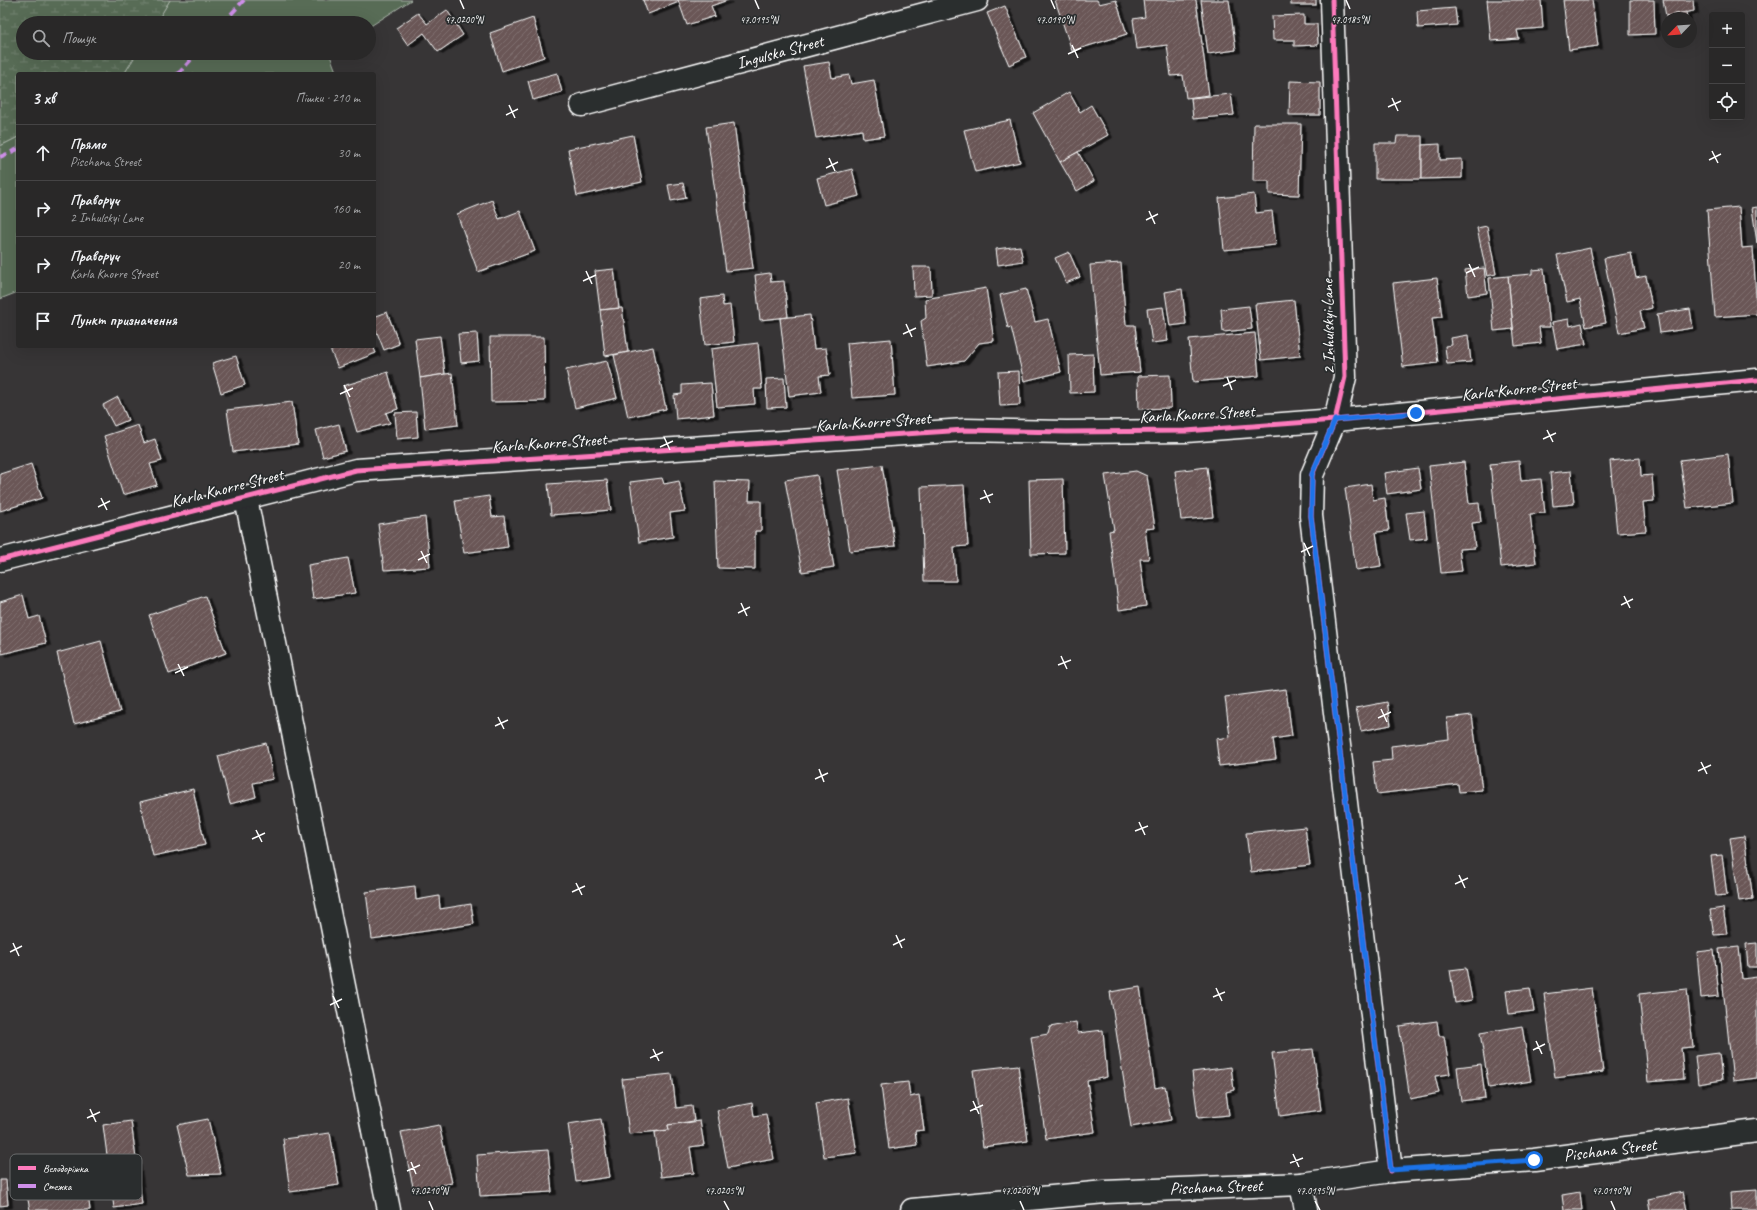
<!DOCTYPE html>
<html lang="uk">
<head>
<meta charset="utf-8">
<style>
	:root { --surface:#292828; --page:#353434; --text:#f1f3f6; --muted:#a5a6a8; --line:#454445 }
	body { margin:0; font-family:Caveat,sans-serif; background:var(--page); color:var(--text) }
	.controls { position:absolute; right:12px; top:12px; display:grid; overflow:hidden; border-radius:4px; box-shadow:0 4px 16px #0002 }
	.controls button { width:36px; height:36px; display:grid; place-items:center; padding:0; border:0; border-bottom:1px solid var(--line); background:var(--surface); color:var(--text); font:20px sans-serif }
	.compass { position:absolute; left:1661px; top:12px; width:36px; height:36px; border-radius:50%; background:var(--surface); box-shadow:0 4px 16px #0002; rotate:245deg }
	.stop { position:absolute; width:12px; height:12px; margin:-9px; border:3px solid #1a73e8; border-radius:50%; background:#fff }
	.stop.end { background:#1a73e8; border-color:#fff; box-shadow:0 1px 4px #0008 }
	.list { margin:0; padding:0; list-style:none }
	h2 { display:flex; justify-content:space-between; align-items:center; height:52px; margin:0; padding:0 16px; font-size:17px }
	h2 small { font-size:13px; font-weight:400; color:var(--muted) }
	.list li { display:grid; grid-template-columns:26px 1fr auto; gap:12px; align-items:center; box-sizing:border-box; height:56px; padding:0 16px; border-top:1px solid var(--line) }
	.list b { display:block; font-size:15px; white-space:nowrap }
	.list p { margin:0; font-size:13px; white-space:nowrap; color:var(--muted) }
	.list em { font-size:13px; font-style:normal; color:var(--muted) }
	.icon { flex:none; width:22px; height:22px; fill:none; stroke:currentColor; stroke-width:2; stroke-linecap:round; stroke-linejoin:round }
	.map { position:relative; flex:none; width:1757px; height:1210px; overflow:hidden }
	.search { position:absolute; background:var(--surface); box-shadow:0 4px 16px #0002; left:16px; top:16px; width:360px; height:44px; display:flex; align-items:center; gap:10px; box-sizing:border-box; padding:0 14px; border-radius:22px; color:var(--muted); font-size:15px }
	.panel { position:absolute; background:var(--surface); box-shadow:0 4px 16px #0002; left:16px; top:72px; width:360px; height:276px; border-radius:4px }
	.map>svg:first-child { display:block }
	.grass { fill:#586c57; stroke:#acb6ab }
	.wetland { fill:url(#wetland-marsh); stroke:#acb6ab }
	.building { fill:url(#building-hatch); stroke:#fff; filter:url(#shadow) }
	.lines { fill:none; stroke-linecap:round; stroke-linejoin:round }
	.minor-casing { stroke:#fff; stroke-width:25 }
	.minor { stroke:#2a2d2e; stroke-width:22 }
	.quiet { stroke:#ce8fe9; stroke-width:4; stroke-dasharray:8 4; stroke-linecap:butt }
	.cycleway-casing { stroke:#2a2d2e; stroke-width:8 }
	.cycleway { stroke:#fd7abc; stroke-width:5 }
	.route { stroke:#1a73e8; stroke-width:5 }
	.ticks { fill:none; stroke:#fff; stroke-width:1.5 }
	.labels { text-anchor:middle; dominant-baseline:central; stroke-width:3.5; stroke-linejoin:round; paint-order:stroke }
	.street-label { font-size:17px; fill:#fff; stroke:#2a2d2e }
	.key { fill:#2a2d2e; stroke:#6a6c6d; stroke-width:1 }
	.key-label { font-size:11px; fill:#fff }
	.ticks-label { font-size:10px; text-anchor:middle; fill:#fff; stroke:#2a2d2e; stroke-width:3.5; stroke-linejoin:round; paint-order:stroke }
</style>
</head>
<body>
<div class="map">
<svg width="1757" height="1210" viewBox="0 0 1757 1210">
	<defs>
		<pattern id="wetland-marsh" width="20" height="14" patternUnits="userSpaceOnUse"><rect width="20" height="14" fill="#586c57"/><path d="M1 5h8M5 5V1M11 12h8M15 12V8" fill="none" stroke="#718270"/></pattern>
		<pattern id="building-hatch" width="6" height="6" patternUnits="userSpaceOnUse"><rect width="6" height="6" fill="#6a5756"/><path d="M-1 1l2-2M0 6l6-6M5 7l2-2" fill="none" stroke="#80706f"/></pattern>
		<filter id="shadow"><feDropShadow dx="4.5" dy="2.5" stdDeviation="0" flood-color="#0009"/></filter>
	</defs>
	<rect width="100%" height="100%" fill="#373536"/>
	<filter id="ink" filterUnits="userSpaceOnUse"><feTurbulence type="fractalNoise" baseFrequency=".025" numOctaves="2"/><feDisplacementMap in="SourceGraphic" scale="8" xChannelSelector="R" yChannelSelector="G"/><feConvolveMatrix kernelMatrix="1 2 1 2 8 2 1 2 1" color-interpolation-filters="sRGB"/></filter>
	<g filter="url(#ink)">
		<g class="grass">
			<path d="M170 0H411L369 27V23H156Z"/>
			<path d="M137 53H329L337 74H124Z"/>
			<path d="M18 137V292L0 299V146Z"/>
		</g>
		<path class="wetland" d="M0 0H170L156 23H23V53H137L124 74H18V137L0 146Z"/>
		<g class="building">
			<path d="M643 0H678L679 2 648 14Z"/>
			<path d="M678 0H728L711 6 715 16 687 25Z"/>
			<path d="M1055 0H1097L1099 4 1116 0 1127 34 1072 51Z"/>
			<path d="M1143 0H1196L1209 95 1186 98 1183 75 1171 76 1167 45 1137 49 1133 19 1145 17Z"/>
			<path d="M1201 0H1229L1236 50 1208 54Z"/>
			<rect x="1291" y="0" width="25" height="5"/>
			<path d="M1487 0H1541L1543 28 1517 30 1519 39 1491 41Z"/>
			<path d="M1563 0H1592L1598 46 1569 50Z"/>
			<path d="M1630 0H1654L1655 34 1630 35Z"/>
			<path d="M1663 0H1693L1694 11 1666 16Z"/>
			<path d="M1005 6 1026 57 1009 65 987 13Z"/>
			<path d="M1455 8 1457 25 1418 28 1417 11Z"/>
			<path d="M447 10 463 35 438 52 424 33 408 45 396 28 418 13 427 24Z"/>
			<path d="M1686 12 1687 18H1667V23L1666 16Z"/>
			<path d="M1304 15V24H1317L1318 45 1294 46V40H1273L1272 16Z"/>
			<path d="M533 18 544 57 502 71 490 33Z"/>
			<path d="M829 62 832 78 849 75 851 84 874 80 884 136 863 139 862 130 816 138 803 66Z"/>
			<path d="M557 73 562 92 533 100 528 81Z"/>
			<path d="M1290 81 1320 82V115H1289Z"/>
			<path d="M1069 92 1080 112 1091 105 1108 135 1060 162 1033 113Z"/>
			<path d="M1231 94 1234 115 1193 119 1191 98Z"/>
			<path d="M1010 120 1020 162 975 172 964 130Z"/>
			<path d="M734 123 753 268 726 271 706 127Z"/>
			<path d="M1254 124H1301L1299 195 1269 194V181H1253Z"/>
			<path d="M633 135 642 182 577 196 568 149Z"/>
			<path d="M1397 136H1422V179H1375V143H1396Z"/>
			<path d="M1440 144V160L1462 159V178L1422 179V145Z"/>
			<path d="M1078 152 1094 181 1077 191 1060 162Z"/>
			<path d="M852 169 859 196 824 205 817 178Z"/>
			<path d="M683 183 686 198 671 201 668 185Z"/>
			<path d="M1254 194 1256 213 1272 211 1276 245 1224 250 1219 198Z"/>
			<path d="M492 200 499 219 520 211 535 251 478 272 457 214Z"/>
			<path d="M1739 207 1742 248 1753 247 1757 314 1715 317 1707 210Z"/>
			<path d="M1757 207V243L1752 208Z"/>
			<path d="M1487 226 1496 274 1487 276 1477 228Z"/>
			<path d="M1020 246 1023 261 998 265 996 249Z"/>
			<path d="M1590 248 1606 323 1586 327 1580 299 1567 302 1557 255Z"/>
			<path d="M1069 252 1080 277 1066 283 1055 258Z"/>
			<path d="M1631 253 1636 278 1646 276 1652 308 1640 311 1644 328 1619 333 1604 258Z"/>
			<path d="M1121 263 1126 325H1135L1140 372 1100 375 1090 265Z"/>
			<path d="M913 267H931L932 295 914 296Z"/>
			<path d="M1484 268 1487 293 1468 296 1465 270Z"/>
			<path d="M614 269 619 308 600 310 595 271Z"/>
			<path d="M1544 269 1550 327H1539L1541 343 1515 346 1508 276 1532 274V270Z"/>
			<path d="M770 273 771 282 784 281 788 317 760 320 755 275Z"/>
			<path d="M1508 276 1513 329 1494 331 1489 278Z"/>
			<path d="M1437 278 1442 317 1432 318 1438 363 1403 367 1393 283Z"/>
			<path d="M986 288 994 341 979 343 964 361 927 367 921 321 926 318 925 299Z"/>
			<path d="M1026 289 1035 322 1048 319 1061 372 1024 381 1011 327 1008 328 1000 295Z"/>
			<path d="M1182 289 1186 324 1170 326 1165 292Z"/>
			<path d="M722 296 723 306 730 305 734 342 705 345 700 299Z"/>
			<path d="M1294 300 1300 356 1261 360 1255 304Z"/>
			<path d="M1249 306 1252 329 1223 332 1221 309Z"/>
			<path d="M1163 307 1168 341 1152 343 1147 309Z"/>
			<path d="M622 308 628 352 605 356 600 310Z"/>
			<path d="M1690 309 1693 328 1660 333 1657 314Z"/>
			<path d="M387 312 399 344 384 350 374 325V317Z"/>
			<path d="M810 315 814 349 826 348 830 375 819 376 821 392 789 396 780 318Z"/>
			<path d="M1569 319 1570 326 1582 323 1586 344 1557 349 1552 322Z"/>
			<path d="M477 333 479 361 461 363 458 334Z"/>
			<path d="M1255 333 1259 376 1193 382 1189 339Z"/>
			<path d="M1468 335 1471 362 1447 364 1445 346 1452 345 1451 338Z"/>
			<path d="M440 336 445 374 420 378 415 339Z"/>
			<path d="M490 337H544L545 401 491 402Z"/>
			<path d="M891 339 895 395 852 398 847 343Z"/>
			<path d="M758 343 762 389H754L755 404 717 407 711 349Z"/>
			<path d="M338 346H373L376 353 338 368 330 349Z"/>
			<path d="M653 347 666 409 628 417 614 355Z"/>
			<path d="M1093 354 1094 392 1070 393 1069 355Z"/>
			<path d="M236 356 245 385 221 393 212 363Z"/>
			<path d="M607 361 617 398 575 408 566 370Z"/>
			<path d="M1019 371 1020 405 1000 406 998 372Z"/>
			<path d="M388 372 398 409 386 413 390 423 357 432 343 386Z"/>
			<path d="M452 373 458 425 425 429 420 378Z"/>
			<path d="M1170 375 1171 408 1139 409 1138 376Z"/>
			<path d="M784 378 786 407 767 408 766 379Z"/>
			<path d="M711 383 714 415 676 419 674 395 682 394V385Z"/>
			<path d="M118 397 128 420 114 426 103 405Z"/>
			<path d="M292 402 298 444 233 452 227 410Z"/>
			<path d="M416 412 418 437 397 439 395 413Z"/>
			<path d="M339 424 346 451 323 457 316 430Z"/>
			<path d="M138 425 144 443 155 439 162 461 150 464 157 485 123 495 104 436Z"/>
			<path d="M1728 454 1733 503 1687 508 1680 460Z"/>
			<path d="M1640 458 1641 476 1652 475 1654 501 1643 502 1646 531 1617 533 1610 461Z"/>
			<path d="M1519 461 1521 481 1541 479 1545 513 1530 514 1536 563 1501 567 1490 464Z"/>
			<path d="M1464 462 1469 504 1479 503 1481 522 1472 523 1475 548 1459 549 1462 571 1441 573 1429 466Z"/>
			<path d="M31 464 42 498 0 511V474Z"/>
			<path d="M882 465 895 546 850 551 837 470Z"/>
			<path d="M1207 467 1213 517 1181 520 1175 471Z"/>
			<path d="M1418 468 1421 489 1387 494 1384 473Z"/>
			<path d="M1136 471 1147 476 1155 528 1145 529 1149 559H1140L1146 606 1119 610 1109 531 1114 530 1105 475Z"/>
			<path d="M1571 471 1574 504 1553 506 1550 473Z"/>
			<path d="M817 475 834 567 802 572 785 480Z"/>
			<path d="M662 478 664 484 679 481 685 511 670 513 673 537 639 542 630 482Z"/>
			<path d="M1063 479 1065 553 1031 554 1029 480Z"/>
			<path d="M607 480 611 510 551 515 548 484Z"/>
			<path d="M715 481 750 482 749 501H761V531H755V569L718 568Z"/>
			<path d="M1371 484 1373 500 1385 498 1389 531 1376 532 1381 566 1356 570 1345 488Z"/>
			<path d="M964 485 968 546 954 547 956 581H924L921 487Z"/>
			<path d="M489 496 492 517 504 516 508 547 464 553 455 501Z"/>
			<path d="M1424 511 1427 538 1410 540 1406 513Z"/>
			<path d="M425 517 430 567 384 570 378 524Z"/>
			<path d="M348 558 355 593 313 599 308 565Z"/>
			<path d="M23 595 29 619 39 616 46 643 2 654 0 643V602Z"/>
			<path d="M205 596 226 653 169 674 149 615Z"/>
			<path d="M101 641 120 712 74 724 57 653Z"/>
			<path d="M1286 689 1292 736 1273 739 1276 759 1219 766 1216 739 1230 737 1225 697Z"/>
			<path d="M1387 702 1391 725 1361 731 1356 708Z"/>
			<path d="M1472 715 1482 790 1459 792 1458 784 1377 794 1373 762 1392 760 1391 746 1449 739 1447 718Z"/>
			<path d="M266 743 273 779 253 783 256 797 230 804 218 756Z"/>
			<path d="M193 789 205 845 153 856 140 802Z"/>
			<path d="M1305 827 1310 865 1251 872 1246 833Z"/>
			<path d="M1744 836 1753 899 1739 901 1730 838Z"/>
			<path d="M1722 855 1727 895 1716 896 1711 856Z"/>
			<path d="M415 886 416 900 439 896 440 909 471 904 474 924 372 939 366 892Z"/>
			<path d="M1723 908 1727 934 1714 935 1710 910Z"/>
			<path d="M1757 943V967H1748L1746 944Z"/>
			<path d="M1739 947 1742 979 1757 977V1078L1733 1081 1719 949Z"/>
			<path d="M1714 950 1719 996 1701 998 1697 952Z"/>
			<path d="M1466 968 1472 1000 1455 1003 1450 970Z"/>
			<path d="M1140 987 1155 1088 1165 1086 1171 1120 1131 1127 1110 992Z"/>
			<path d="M1530 988 1534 1011 1509 1014 1506 991Z"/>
			<path d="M1592 988 1603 1072 1555 1078 1544 994Z"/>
			<path d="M1687 989 1693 1047 1681 1048 1684 1079 1648 1082 1639 994Z"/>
			<path d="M1437 1021 1439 1036H1444L1450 1074 1435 1076 1439 1093 1410 1099 1399 1026Z"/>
			<path d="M1076 1022 1078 1033 1103 1030 1107 1077 1087 1081 1095 1132 1046 1139 1031 1037 1048 1034 1050 1027Z"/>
			<path d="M1522 1026 1531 1081 1489 1088 1480 1033Z"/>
			<path d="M1313 1049 1321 1110 1280 1116 1272 1053Z"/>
			<path d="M1719 1053 1722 1080 1698 1084 1695 1056Z"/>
			<path d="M1481 1064 1485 1098 1461 1101 1457 1067Z"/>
			<path d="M1018 1065 1028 1141 983 1147 973 1070Z"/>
			<path d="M1231 1067 1234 1090 1226 1092 1229 1115 1198 1118 1192 1072Z"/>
			<path d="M672 1074 676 1108 692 1106 694 1121 668 1125 669 1130 629 1134 622 1079Z"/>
			<path d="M908 1082 910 1097 919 1095 924 1130 915 1131 917 1145 889 1149 881 1085Z"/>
			<path d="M848 1098 857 1153 824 1157 816 1103Z"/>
			<path d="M752 1103 754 1116 766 1114 774 1159 728 1168 717 1110Z"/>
			<path d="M208 1119 221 1174 189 1175 177 1125Z"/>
			<path d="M601 1119 610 1177 576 1182 568 1124Z"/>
			<path d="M131 1121 142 1204 114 1208 103 1125Z"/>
			<path d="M700 1121 704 1145 690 1147 694 1173 661 1177 655 1132 669 1130 668 1125Z"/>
			<path d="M439 1125 452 1183 414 1191 401 1132Z"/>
			<path d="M330 1133 339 1185 290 1192 283 1139Z"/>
			<path d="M548 1150 552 1192 480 1196 477 1155Z"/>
			<path d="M44 1163 45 1174 85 1169 90 1210H30L27 1195 19 1196 15 1168Z"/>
			<path d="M0 1180H6L8 1205 0 1206Z"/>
			<path d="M1757 1190V1210H1731L1730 1192Z"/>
			<path d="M1580 1192 1582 1210H1564L1562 1195Z"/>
			<path d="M1683 1192 1687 1210H1650L1648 1199Z"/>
		</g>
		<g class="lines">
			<defs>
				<g id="minor">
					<path d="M1332 0 1345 377 1335 420 1312 475 1311 516 1391 1171"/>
					<path d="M582 105 977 0"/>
					<path d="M246 499 389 1210"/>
					<path d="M0 560 356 470 965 430 1066 432 1186 431 1335 420 1757 380"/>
					<path d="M1301 1184 1306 1210"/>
					<path d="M912 1210 1105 1192 1301 1184 1391 1171 1534 1160 1757 1131"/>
				</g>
			</defs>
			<use href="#minor" class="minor-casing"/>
			<use href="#minor" class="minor"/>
			<g class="quiet">
				<path d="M223 23 244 0"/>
				<path d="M177 74 180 72 197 53"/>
				<path d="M0 157 18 149"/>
			</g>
			<defs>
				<g id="cycleway">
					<path d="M1332 0 1345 377 1335 420 1312 475 1311 516 1391 1171"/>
					<path d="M0 560 356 470 965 430 1066 432 1186 431 1335 420 1757 380"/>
				</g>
			</defs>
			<use href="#cycleway" class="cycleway-casing"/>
			<use href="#cycleway" class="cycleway"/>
		</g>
	</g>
	<g class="lines" filter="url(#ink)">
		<path class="route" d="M1416 413 1335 420 1312 474 1311 516 1391 1170 1534 1160"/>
	</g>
	<path class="ticks" d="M460 0 464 9M755 0 759 9M1051 0 1055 9M1346 0 1350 9M1072 45 1078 58M1068 54 1081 48M1392 98 1398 111M509 105 515 118M1388 107 1401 101M506 115 518 109M1712 151 1718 163M829 158 835 171M1709 160 1721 154M826 168 838 162M1149 211 1155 224M1146 220 1158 214M1469 264 1475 277M586 271 592 284M1466 273 1479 267M583 281 596 275M906 324 912 337M903 334 916 328M1227 377 1232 390M344 385 350 397M1223 386 1236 380M340 394 353 388M1547 430 1553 442M664 437 670 450M1543 439 1556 433M660 447 673 441M984 490 990 503M101 498 107 510M980 499 993 494M98 507 110 501M1304 543 1310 556M421 551 427 563M1301 552 1313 546M418 560 430 554M1624 596 1630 608M741 603 747 616M1621 605 1633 599M738 613 750 607M1061 656 1067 669M178 664 184 676M1058 665 1071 660M175 673 188 667M1381 709 1387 722M498 717 504 729M1378 718 1391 712M495 726 508 720M1701 762 1707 774M819 769 824 782M1698 771 1711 765M815 779 828 773M1139 822 1145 835M256 830 262 842M1135 831 1148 826M252 839 265 833M1459 875 1465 888M576 883 582 895M1455 884 1468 878M572 892 585 886M896 935 902 948M13 943 19 956M893 945 905 939M10 952 22 946M1216 988 1222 1001M333 996 339 1008M1213 997 1225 992M330 1005 342 999M1536 1041 1542 1054M653 1049 659 1061M1533 1050 1545 1044M650 1058 663 1052M973 1101 979 1114M90 1109 96 1122M970 1111 983 1105M87 1118 100 1112M1293 1154 1299 1167M411 1162 416 1174M1290 1163 1303 1158M407 1171 420 1165M429 1201 433 1210M724 1201 729 1210M1020 1201 1024 1210M1315 1201 1320 1210M1611 1201 1615 1210"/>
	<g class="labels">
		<g class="street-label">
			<text transform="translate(780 52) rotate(-15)">Ingulska Street</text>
			<text transform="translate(1328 327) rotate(-91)">2 Inhulskyi Lane</text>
			<text transform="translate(1519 389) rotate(-6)">Karla Knorre Street</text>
			<text transform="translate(1197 414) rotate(-3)">Karla Knorre Street</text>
			<text transform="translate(873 422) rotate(-4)">Karla Knorre Street</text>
			<text transform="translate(549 443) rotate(-4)">Karla Knorre Street</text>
			<text transform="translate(227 488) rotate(-14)">Karla Knorre Street</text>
			<text transform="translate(1610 1150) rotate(-7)">Pischana Street</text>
			<text transform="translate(1216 1187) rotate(-2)">Pischana Street</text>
		</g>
	</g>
	<rect x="10" y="1154" width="132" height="46" rx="6" class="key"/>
	<rect x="18" y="1166" width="18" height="4" fill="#fd7abc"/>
	<rect x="18" y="1184" width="18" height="4" fill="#ce8fe9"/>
	<g class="key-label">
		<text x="43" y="1172">Велодоріжка</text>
		<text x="43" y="1190">Стежка</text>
	</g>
	<g class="ticks-label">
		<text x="464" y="23">47.0200°N</text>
		<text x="759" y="23">47.0195°N</text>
		<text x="1055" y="23">47.0190°N</text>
		<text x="1350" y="23">47.0185°N</text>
		<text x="429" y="1194">47.0210°N</text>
		<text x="724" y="1194">47.0205°N</text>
		<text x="1020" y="1194">47.0200°N</text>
		<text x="1315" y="1194">47.0195°N</text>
		<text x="1611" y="1194">47.0190°N</text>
	</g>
</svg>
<div class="controls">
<button>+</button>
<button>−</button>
<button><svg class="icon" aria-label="locate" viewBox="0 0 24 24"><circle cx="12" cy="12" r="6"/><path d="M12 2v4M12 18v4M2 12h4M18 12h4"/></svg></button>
</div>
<svg class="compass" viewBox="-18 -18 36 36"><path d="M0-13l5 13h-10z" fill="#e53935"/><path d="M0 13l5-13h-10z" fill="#a5a6a8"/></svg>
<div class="stop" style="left:1534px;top:1160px"></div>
<div class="stop end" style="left:1416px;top:413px"></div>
<div class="search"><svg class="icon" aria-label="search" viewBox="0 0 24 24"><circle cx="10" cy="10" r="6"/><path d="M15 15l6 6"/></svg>Пошук</div>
<section class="panel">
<h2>3 хв<small>Пішки · 210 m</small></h2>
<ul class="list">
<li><svg class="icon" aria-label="ahead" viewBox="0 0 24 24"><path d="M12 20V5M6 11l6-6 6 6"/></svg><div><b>Прямо</b><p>Pischana Street</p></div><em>30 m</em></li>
<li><svg class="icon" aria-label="right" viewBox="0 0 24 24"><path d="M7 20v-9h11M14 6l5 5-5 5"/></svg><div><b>Праворуч</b><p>2 Inhulskyi Lane</p></div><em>160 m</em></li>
<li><svg class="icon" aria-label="right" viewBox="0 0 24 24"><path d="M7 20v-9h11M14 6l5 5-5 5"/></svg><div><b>Праворуч</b><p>Karla Knorre Street</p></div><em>20 m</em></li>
<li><svg class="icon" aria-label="arrive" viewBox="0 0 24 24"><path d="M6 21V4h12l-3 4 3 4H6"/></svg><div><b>Пункт призначення</b></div></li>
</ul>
</section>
</div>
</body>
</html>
